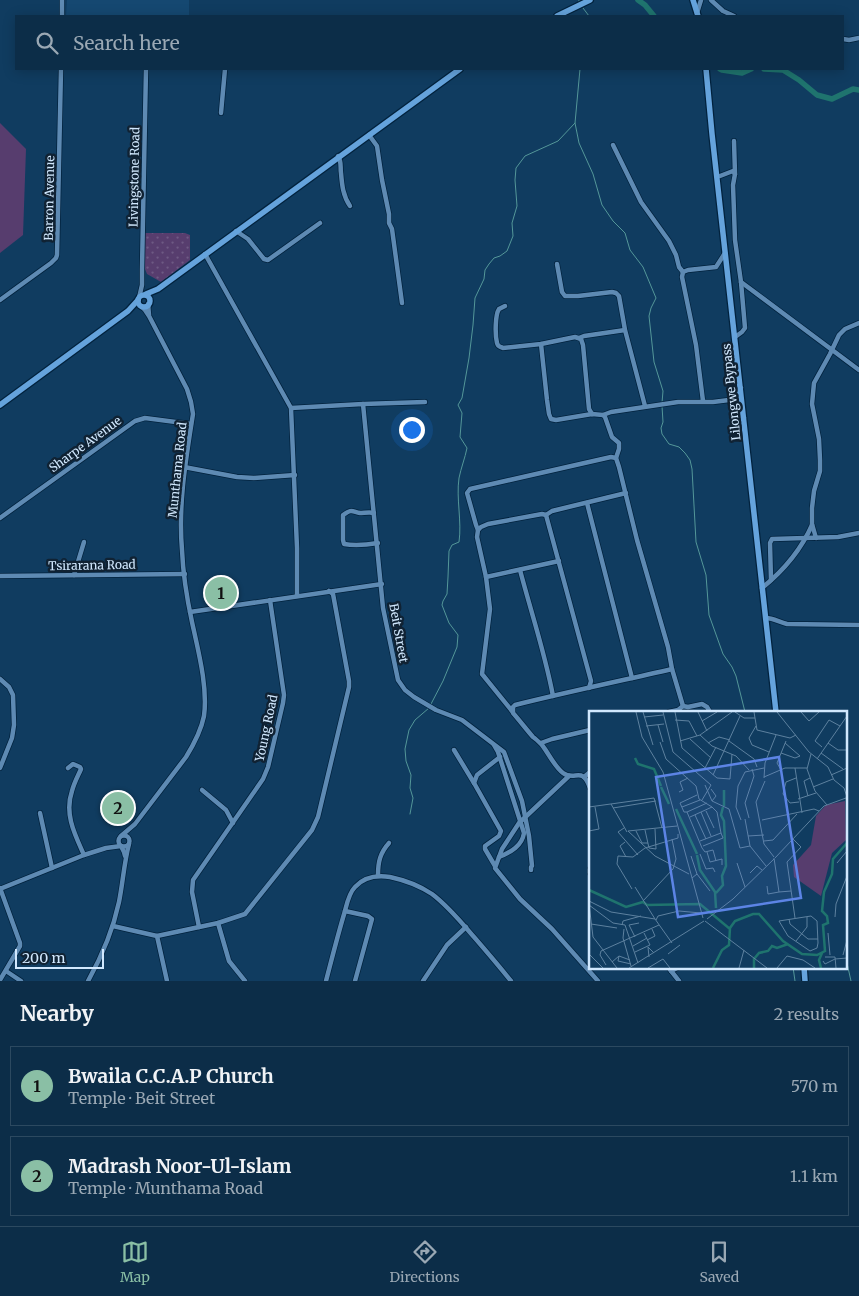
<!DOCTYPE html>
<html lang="en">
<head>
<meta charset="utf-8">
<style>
	:root { --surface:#0c2d48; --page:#1a3952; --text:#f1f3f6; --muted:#9aa8b4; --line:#2c4960; --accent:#8abfa5 }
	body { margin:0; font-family:Merriweather,serif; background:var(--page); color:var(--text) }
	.scale { position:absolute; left:15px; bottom:12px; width:89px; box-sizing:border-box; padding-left:5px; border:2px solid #d1e8fe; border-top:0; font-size:14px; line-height:18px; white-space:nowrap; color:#d1e8fe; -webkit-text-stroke:4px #102233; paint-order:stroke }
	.you { position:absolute; left:411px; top:429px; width:18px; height:18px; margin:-12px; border:4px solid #fff; border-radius:50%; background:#1a73e8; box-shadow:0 0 0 8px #1a73e833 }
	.badge { display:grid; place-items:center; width:32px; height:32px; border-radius:50%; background:var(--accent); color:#111; font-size:16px; font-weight:700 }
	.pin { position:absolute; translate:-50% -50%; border:2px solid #fff; box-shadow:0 1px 5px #0006 }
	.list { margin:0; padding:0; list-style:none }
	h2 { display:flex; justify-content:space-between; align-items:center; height:65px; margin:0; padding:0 20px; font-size:21px }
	h2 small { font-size:16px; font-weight:400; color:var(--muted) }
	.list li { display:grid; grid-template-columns:32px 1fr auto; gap:15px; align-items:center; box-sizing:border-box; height:80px; margin:0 10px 10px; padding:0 10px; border:1px solid var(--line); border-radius:0px }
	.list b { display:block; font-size:19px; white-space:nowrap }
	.list p { margin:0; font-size:16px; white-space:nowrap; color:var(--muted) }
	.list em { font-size:16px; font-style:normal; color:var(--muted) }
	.icon { flex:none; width:28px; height:28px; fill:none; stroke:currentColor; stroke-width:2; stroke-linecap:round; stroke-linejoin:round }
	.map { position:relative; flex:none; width:859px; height:981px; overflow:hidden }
	.search { position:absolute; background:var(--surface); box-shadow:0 2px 12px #0003; left:15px; right:15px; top:15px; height:55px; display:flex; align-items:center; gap:12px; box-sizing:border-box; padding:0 18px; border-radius:0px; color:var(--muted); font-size:19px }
	.sheet { height:245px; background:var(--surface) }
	nav { display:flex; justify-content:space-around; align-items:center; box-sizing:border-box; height:70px; border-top:1px solid var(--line); background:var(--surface); font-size:14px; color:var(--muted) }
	nav a { display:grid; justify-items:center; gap:2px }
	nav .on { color:var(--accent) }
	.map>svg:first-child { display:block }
	.built { fill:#154871 }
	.green { fill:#573d6e }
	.park { fill:url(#park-dots) }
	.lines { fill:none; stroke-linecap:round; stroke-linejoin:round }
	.stream { stroke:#549799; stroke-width:1 }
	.river { stroke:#1f746e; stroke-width:5.5 }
	.minor-casing { stroke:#02223d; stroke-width:6 }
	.major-casing { stroke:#02223d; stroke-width:8 }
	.minor { stroke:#5e8ab3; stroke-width:4.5 }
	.major { stroke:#65a3dc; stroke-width:5.5 }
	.labels { text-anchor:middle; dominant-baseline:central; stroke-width:5; stroke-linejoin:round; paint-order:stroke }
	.street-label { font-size:12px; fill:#d1e8fe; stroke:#102233 }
	.inset-river { fill:none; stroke:#1f746e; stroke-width:2.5 }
	.inset-road { fill:none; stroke:#5d819f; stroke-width:1 }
	.view { fill:#5c84e5; fill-opacity:0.15; stroke:#5c84e5; stroke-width:2.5 }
	.inset-edge { fill:none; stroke:#d1e8fe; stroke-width:2.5 }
</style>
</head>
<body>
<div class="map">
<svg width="859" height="981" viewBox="0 0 859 981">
	<defs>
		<pattern id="park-dots" width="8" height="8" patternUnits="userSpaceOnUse" patternTransform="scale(1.25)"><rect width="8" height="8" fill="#573d6e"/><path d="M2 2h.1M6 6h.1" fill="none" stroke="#6e5984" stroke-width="1.8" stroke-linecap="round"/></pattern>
	</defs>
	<rect width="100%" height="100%" fill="#103c60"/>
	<path class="built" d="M67 0H189V16H66Z"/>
	<path class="green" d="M0 123 26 149 23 235 0 253Z"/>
	<path class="park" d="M145 233H185L190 235V260L161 282 147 274 145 269Z"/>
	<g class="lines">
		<g class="stream">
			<path d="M579 0V2"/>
			<path d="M583 8 589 16"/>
			<path d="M580 69 575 123 579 143 593 174 602 205 613 221 625 233 630 250 643 267 656 298 651 308 649 316 654 362 663 391 662 403"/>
			<path d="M662 406 663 422 661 428 662 434 669 444 679 447 685 453 690 460 692 469 696 542 706 575 709 615 723 654 732 667 736 676 745 712"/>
			<path d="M431 704 443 681 457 647 458 635 449 623 442 605 443 601 447 594 448 577 449 551 452 545 459 542C462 521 456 499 459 478 461 468 465 458 467 448L460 437 462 413 458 405 462 398 469 358 473 325 475 298 484 279 485 270 489 264 494 258 500 256 507 251 513 236 512 223 517 206 515 180 516 168 525 156 558 141 575 123"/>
			<path d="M410 814 413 798 410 788 411 775 406 761 405 749 409 730 415 720 429 708"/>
			<path d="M845 954 851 981"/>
			<path d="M793 967 795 981"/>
		</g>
		<g class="river">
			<path d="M638 0 645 5 654 16"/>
			<path d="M720 69 722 70 742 73 751 69"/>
			<path d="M764 69 783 70 799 80 817 95 832 99 853 89 859 90"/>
		</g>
		<defs>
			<g id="minor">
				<path d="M711 0 723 11 734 16"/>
				<path d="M697 13 701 0"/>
				<path d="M62 16V0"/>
				<path d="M843 39 849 40 859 38"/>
				<path d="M221 113 225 69"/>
				<path d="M369 135 377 146 382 180 389 214V223L392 229 402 303"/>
				<path d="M734 141 735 174 733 185 735 240 741 282 745 328 742 332 735 337"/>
				<path d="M613 145 641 202 669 241 676 255 679 267 683 272"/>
				<path d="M338 156C342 162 340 167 341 173 342 185 343 196 350 206"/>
				<path d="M720 176 733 171 735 174"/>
				<path d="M236 231 248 239 264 259 268 260 320 223"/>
				<path d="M205 254 291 408 297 548V596"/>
				<path d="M557 264 562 292 565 296H578L612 292 616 293 619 296 625 330 645 406"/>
				<path d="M741 282 859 370"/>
				<path d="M139 298 142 285V269L146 69"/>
				<path d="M0 300 51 263 56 258 57 255 61 69"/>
				<path d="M148 304 149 315"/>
				<path d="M505 306 499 309C495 315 495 335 497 343 498 347 499 346 503 348L541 344 575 337 581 339 583 345 589 409 592 414"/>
				<path d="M579 338 584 336 625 330"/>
				<path d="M541 344 547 400 549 414 551 419 556 420 592 414 603 415 605 417 612 437 619 443V449L616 458 619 467 637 540 668 647 672 669 683 706"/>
				<path d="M730 399 733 403 735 411 744 418"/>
				<path d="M703 401 696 345 682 277 683 272 688 270 716 267 725 253"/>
				<path d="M363 404 425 402"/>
				<path d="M291 408 363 404 383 608 398 680 405 690 414 697 436 710 462 720 504 752 522 801 529 836 532 866 531 867V870"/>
				<path d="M603 415 611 412 678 402H713L729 400 732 398 741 388"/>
				<path d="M184 467 237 477 254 478 295 475"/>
				<path d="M587 503 632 678"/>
				<path d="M374 513C370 512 364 513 360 513 351 511 352 509 343 515V540L344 544C355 546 366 545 378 543"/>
				<path d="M546 515 591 681 589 688"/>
				<path d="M0 518 135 421 145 418 191 424"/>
				<path d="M478 530 476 525 467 493 470 489 611 457 616 458"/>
				<path d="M816 538 812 524V508L814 491 820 471V460L819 439 812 404 814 383 830 354 839 335 845 329 859 323"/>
				<path d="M520 570C531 612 545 653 553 696"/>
				<path d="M74 575 84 542"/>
				<path d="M0 576 185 574"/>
				<path d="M486 577 559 561"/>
				<path d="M771 580 770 543 772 539 838 537 859 533"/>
				<path d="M762 588C783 571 801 550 812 525"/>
				<path d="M190 612 382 584"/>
				<path d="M766 618C773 618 779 622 787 624L859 625"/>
				<path d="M0 679 9 687 13 695 14 725 12 738 0 768"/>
				<path d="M512 711 482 674 490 609 486 577 477 537 478 530 481 527 488 524 542 514 546 515 552 511 626 493"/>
				<path d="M669 712 678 710 683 706 688 707 702 704 707 707 710 712"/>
				<path d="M541 743 552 739 590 730"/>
				<path d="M494 745 498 752 524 833C522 846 511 852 499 857"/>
				<path d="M454 750 474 783"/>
				<path d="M68 768 73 764 80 767 81 769C78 776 74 783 72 791 64 814 75 835 84 855"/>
				<path d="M569 776 519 823 502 849 495 868 520 899 552 929 598 981"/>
				<path d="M584 777 590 772"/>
				<path d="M590 788C582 765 575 782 563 773 554 766 549 754 542 745 539 742 536 739 533 737 526 729 520 721 513 713V707L515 705C567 692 620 681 672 669"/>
				<path d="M202 790 226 810 233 823"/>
				<path d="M40 813 52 868"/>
				<circle cx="124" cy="841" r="5.5"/>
				<path d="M121 836 135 824 186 757C194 744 201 731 204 716 208 687 198 650 192 622 187 599 183 574 182 550 178 504 186 459 193 414L191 402 187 389 149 316 145 310 142 307"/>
				<path d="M495 866 485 849V846L499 836 501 831 474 783 477 775 500 757"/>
				<path d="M590 869V873"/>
				<path d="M378 875C378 862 380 853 389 843"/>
				<path d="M0 889 84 855 106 848 121 846 124 852 125 856"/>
				<path d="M345 911 368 916 372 919 355 981"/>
				<path d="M218 923 229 961 245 981"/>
				<path d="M113 926 157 936 218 923 245 914 312 830 318 817 349 687V681L333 594 329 591"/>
				<path d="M199 927 192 892 193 880 263 779 268 767 283 703 284 695 270 600"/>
				<path d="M157 936 167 981"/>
				<path d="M668 967 679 981"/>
				<path d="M6 971 21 981"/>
				<path d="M671 971 679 967"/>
				<path d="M0 980 20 946V943L0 888"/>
				<path d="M88 981C102 956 113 930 119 902 123 882 124 863 129 844"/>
				<path d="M326 981C332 958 338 934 345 911 347 903 349 893 355 887 364 877 377 875 390 877 404 880 420 886 432 894 448 906 461 922 474 937 487 952 499 966 511 981"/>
				<path d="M423 981 447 945 466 927"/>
			</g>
			<g id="major">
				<path d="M693 0 698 16"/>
				<path d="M557 16 590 0"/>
				<path d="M706 69 712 134 776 712"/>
				<path d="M146 294 158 289 460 69"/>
				<circle cx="144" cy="301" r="6"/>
				<path d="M0 405 128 311 138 300"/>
				<path d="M804 967 805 981"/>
			</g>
		</defs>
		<use href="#minor" class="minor-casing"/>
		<use href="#major" class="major-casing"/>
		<use href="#minor" class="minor"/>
		<use href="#major" class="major"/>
	</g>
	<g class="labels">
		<g class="street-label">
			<text transform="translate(134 177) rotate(-89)">Livingstone Road</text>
			<text transform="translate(49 198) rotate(-89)">Barron Avenue</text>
			<text transform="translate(731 392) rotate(-96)">Lilongwe Bypass</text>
			<text transform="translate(85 444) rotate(-36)">Sharpe Avenue</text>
			<text transform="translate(177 470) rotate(-84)">Munthama Road</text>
			<text transform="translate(92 565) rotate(-1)">Tsirarana Road</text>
			<text transform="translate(399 633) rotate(80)">Beit Street</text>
			<text transform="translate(266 728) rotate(-78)">Young Road</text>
		</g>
	</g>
	<g transform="translate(589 711)">
		<rect width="258" height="258" fill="#103c60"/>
		<path d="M256 90 257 129 243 142 232 185 205 166 204 154 222 134 227 105 237 94Z" fill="#573d6e"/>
		<path class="inset-river" d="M46 47 49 53 65 58 72 75M72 76 80 93M135 95V79M87 98 108 143M108 144 111 159 126 181 127 197M0 179 37 196 54 191 58 194 111 193 141 218M127 182 134 174 133 165 137 155 135 110 132 104 134 96M124 257 133 239 140 234 141 217 146 210 164 203H170L194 230 213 243 228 244 236 240 234 214 239 212 238 205 233 200 235 181 243 163 244 148 258 132M165 257V248L170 242 179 240 183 235 188 237 199 233M232 257 230 249 233 242"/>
		<path class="inset-road" d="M47 1 53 26 74 61 114 207M54 1 64 34M74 1 84 41 122 74 113 89M86 1 93 37 128 67 141 68 143 43M109 1 118 20M146 1 155 7H166M165 1 168 19 201 27 207 24M188 1 220 41 239 56 245 69 255 77 258 86M212 1 220 10 230 1M55 6 74 4M86 9 100 10 108 25M113 10 128 1M69 14 74 31M57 15 75 13M167 15 160 27 163 34 180 41M111 24 123 35 147 45 160 59M101 28 122 47M91 30 111 24 143 1M140 30 165 48 168 56M71 31 77 48 107 75 110 88 123 96 101 106M119 32 130 26 141 29M239 32 249 39H258M233 36 226 30 240 9 251 15M192 42 206 47 211 45 196 32M232 42 254 58M222 43 218 58 226 80 238 94M228 48 258 5M116 57 127 36M206 57 213 102M192 59 188 52 197 30M124 64 151 5M242 64 258 57M175 66 196 57H218M175 67 176 52 187 24M207 67 197 71 194 83 201 92 210 91M176 70 167 91 175 133 185 146M116 74 123 90 140 98 151 137 161 135M224 76 244 68M122 78 127 85 123 90M90 81 94 79 91 71 99 67M108 84 91 92 95 101H98L113 137 116 141 124 139 127 150M219 85 215 70 221 67M209 88 227 82M22 93 38 121M0 96 65 87 73 117M93 96 111 89M24 97 67 90M117 100 125 117M98 101 118 92M112 101 122 125M106 104 117 128M160 107 156 92 165 65 163 58M156 108 161 135 177 155M152 109 147 96 149 75 156 61 175 57M173 109 225 98 230 100M35 117 29 121 49 144M56 119 60 137 67 138 66 118M0 120 10 118 6 96M39 120 66 145 100 163M39 120 88 115M47 120 53 132H59M159 125 175 124M204 128 212 136 198 151 206 207M111 130 132 122 128 101 123 96M175 130 184 129 208 103M36 131 31 135 37 146M114 135 134 127 132 122M118 141 121 151 133 148V154M111 143 117 158 124 157 126 161M102 145 108 163 103 167M185 147 190 181 202 180M186 147 235 95 257 87M148 152 156 176M248 152 258 140M161 162 168 155 173 159M108 163 121 180M178 175 179 183 190 181M46 176 66 208M43 178 28 153 29 145 44 146 56 137 89 127V123M0 190 22 201 66 208 83 232M54 190 84 158 87 148 83 128M0 193 4 226 28 257M0 194 24 212 36 214 49 252M222 205 228 210 229 232 228 237 221 240 199 225 190 210ZM246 206 247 193 258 165M118 208 144 188 185 148M200 208 201 213 219 228H229M67 209 69 205 90 200 112 202M116 210 178 257M2 213 28 217M33 214 34 210 52 205M35 218 34 227 42 255M239 222 241 244M46 226 40 214 50 212M58 229 66 225 63 218M207 230 218 216V206M44 235 58 227M46 241 61 234 55 222M0 243 14 257M79 243 91 234M254 244 258 229M30 245 29 250 42 253M60 246 59 236 65 242M236 246H246L247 257M234 250 236 253 246 248 258 247M23 251 30 245 41 249M17 254 11 244 12 240 70 214M40 257 115 210M59 257 74 248 81 257M150 257 155 239M188 257 198 245 214 249 226 257"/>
		<path class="view" d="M190 46 212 187 89 206 67 66Z"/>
		<rect width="258" height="258" class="inset-edge"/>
	</g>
</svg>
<div class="scale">200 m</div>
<div class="you"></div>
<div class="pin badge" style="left:221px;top:593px">1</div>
<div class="pin badge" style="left:118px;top:808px">2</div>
<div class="search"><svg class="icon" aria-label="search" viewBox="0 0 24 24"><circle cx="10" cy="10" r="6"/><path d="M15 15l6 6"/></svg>Search here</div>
</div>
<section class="sheet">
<h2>Nearby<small>2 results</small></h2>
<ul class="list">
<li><span class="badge">1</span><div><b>Bwaila C.C.A.P Church</b><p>Temple · Beit Street</p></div><em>570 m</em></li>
<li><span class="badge">2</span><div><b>Madrash Noor-Ul-Islam</b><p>Temple · Munthama Road</p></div><em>1.1 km</em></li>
</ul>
</section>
<nav>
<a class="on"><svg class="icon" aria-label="map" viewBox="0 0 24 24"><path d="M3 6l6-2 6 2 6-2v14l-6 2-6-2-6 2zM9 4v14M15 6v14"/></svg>Map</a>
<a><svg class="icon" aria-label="directions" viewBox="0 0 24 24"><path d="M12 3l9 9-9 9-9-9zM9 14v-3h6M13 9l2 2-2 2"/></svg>Directions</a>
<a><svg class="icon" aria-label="saved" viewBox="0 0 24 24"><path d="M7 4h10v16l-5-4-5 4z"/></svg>Saved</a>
</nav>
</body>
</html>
